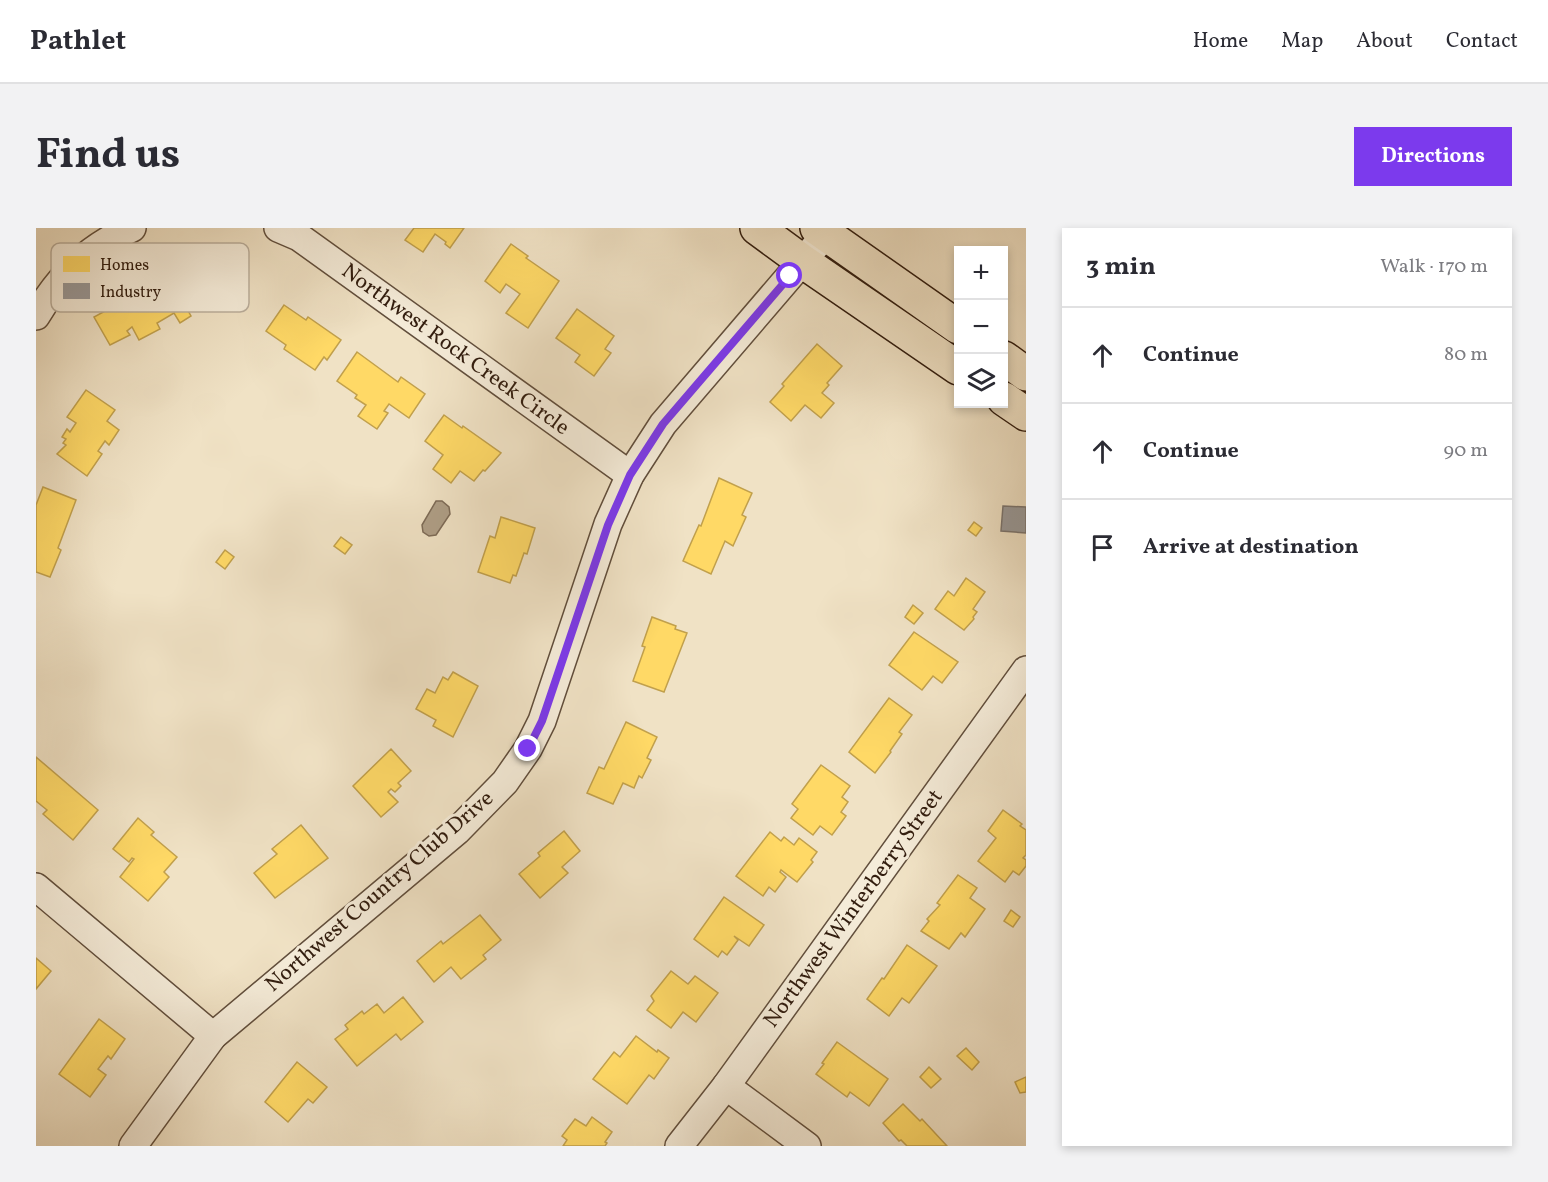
<!DOCTYPE html>
<html lang="en">
<head>
<meta charset="utf-8">
<style>
	:root { --surface:#fff; --page:#f2f2f3; --text:#2b2b33; --muted:#7c7c81; --line:#e1e1e2; --accent:#7c3aed }
	body { margin:0; font-family:Vollkorn,serif; background:var(--page); color:var(--text) }
	.controls { position:absolute; right:18px; top:18px; display:grid; overflow:hidden; border-radius:0px; box-shadow:0 3px 9px #0003 }
	.controls button { width:54px; height:54px; display:grid; place-items:center; padding:0; border:0; border-bottom:2px solid var(--line); background:var(--surface); color:var(--text); font:30px sans-serif }
	.stop { position:absolute; width:18px; height:18px; margin:-14px; border:4px solid #7c3aed; border-radius:50%; background:#fff }
	.stop.end { background:#7c3aed; border-color:#fff; box-shadow:0 2px 6px #0008 }
	.list { margin:0; padding:0; list-style:none }
	h2 { display:flex; justify-content:space-between; align-items:center; height:78px; margin:0; padding:0 24px; font-size:26px }
	h2 small { font-size:20px; font-weight:400; color:var(--muted) }
	.list li { display:grid; grid-template-columns:39px 1fr auto; gap:18px; align-items:center; box-sizing:border-box; height:96px; padding:0 24px; border-top:2px solid var(--line) }
	.list b { display:block; font-size:22px; white-space:nowrap }
	.list em { font-size:20px; font-style:normal; color:var(--muted) }
	.icon { flex:none; width:33px; height:33px; fill:none; stroke:currentColor; stroke-width:2; stroke-linecap:round; stroke-linejoin:round }
	.map { position:relative; flex:none; width:990px; height:918px; overflow:hidden; border-radius:0px }
	header { display:flex; align-items:center; gap:36px; box-sizing:border-box; height:84px; padding:0 30px; background:var(--surface); border-bottom:2px solid var(--line) }
	header strong { font-size:28px }
	nav { display:flex; gap:33px; margin-inline-start:auto; font-size:21px }
	.intro { display:flex; align-items:center; justify-content:space-between; box-sizing:border-box; height:144px; padding:0 36px }
	h1 { margin:0; font-size:42px }
	.button { padding:15px 27px; border-radius:0px; background:var(--accent); color:#fff; font-size:21px; font-weight:700 }
	main { display:flex; gap:36px; padding:0 36px }
	aside { flex:1; background:var(--surface); border-radius:0px; box-shadow:0 3px 9px #0003 }
	.map>svg:first-child { display:block }
	.water { fill:#af9f87; stroke:#7d6b57; stroke-width:1.5 }
	.homes { fill:#ffd966; stroke:#c1a04c; stroke-width:1.5 }
	.industry { fill:#999; stroke:#7a746f; stroke-width:1.5 }
	.lines { fill:none; stroke-linecap:round; stroke-linejoin:round }
	.minor-casing { stroke:#614e3c; stroke-width:30 }
	.major-casing { stroke:#311c0e; stroke-width:36 }
	.minor { stroke:#f5ecd9; stroke-width:27 }
	.major { stroke:#f0e2c5; stroke-width:33 }
	.route { stroke:#7c3aed; stroke-width:8 }
	.labels { text-anchor:middle; dominant-baseline:central; stroke-width:6; stroke-linejoin:round; paint-order:stroke }
	.street-label { font-size:22px; fill:#311c0e; stroke:#f5ecd9 }
	.key { fill:#f5ecd9; stroke:#baae9c; stroke-width:1.5 }
	.key-label { font-size:16px; fill:#311c0e }
</style>
</head>
<body>
<header>
<strong>Pathlet</strong>
<nav><a>Home</a><a>Map</a><a>About</a><a>Contact</a></nav>
</header>
<div class="intro"><h1>Find us</h1><a class="button">Directions</a></div>
<main>
<div class="map">
<svg width="990" height="918" viewBox="0 0 990 918">
	<rect width="100%" height="100%" fill="#f0e2c5"/>
	<filter id="stains"><feTurbulence type="fractalNoise" baseFrequency=".00333" numOctaves="4"/><feColorMatrix values="0 0 0 0 .2 0 0 0 0 .09 0 0 0 0 .02 0 0 0 .5 -.17"/></filter>
	<radialGradient id="worn" r=".72"><stop offset=".6" stop-color="#630" stop-opacity="0"/><stop offset="1" stop-color="#630" stop-opacity=".3"/></radialGradient>
	<path class="water" d="M400 273H406L413 279 414 286 400 307 393 308 387 304 386 297Z"/>
	<g class="homes">
		<path d="M378 0H428L414 20 409 16 410 14 399 6 387 24 369 12Z"/>
		<path d="M475 16 492 28 490 30 523 53 492 100 470 85 484 66 470 56 464 65 449 53Z"/>
		<path d="M132 47 155 88 144 95 138 85 121 95 124 101 103 112 96 99 91 103 94 107 74 117 58 89 80 77 82 80 85 79 82 74Z"/>
		<path d="M248 77 270 92 272 89 305 112 291 132 288 129 279 142 248 121 250 117 230 103Z"/>
		<path d="M541 81 578 108 569 121 575 125 558 148 539 134 544 127 520 110Z"/>
		<path d="M781 116 806 138 791 155 793 157 786 165 798 175 785 190 769 177 755 193 734 174 748 158 746 156Z"/>
		<path d="M321 124 362 154 365 149 389 166 373 190 353 176 348 183 352 185 341 201 322 188 330 177 319 170 321 167 301 153Z"/>
		<path d="M50 162 79 182 71 193 83 202 73 217 69 213 62 223 66 226 51 248 21 226 30 217 27 215 30 211 26 209 31 201 34 204 40 195 31 189Z"/>
		<path d="M408 187 426 200 427 198 465 225 449 243 447 242 438 253 424 243 415 255 397 241 407 227 389 213Z"/>
		<path d="M683 250 716 265 706 287 710 289 697 318 689 313 675 346 647 333 663 297 665 298Z"/>
		<path d="M7 259 40 272 22 320 25 322 14 349 0 344V277Z"/>
		<path d="M465 289 499 300 491 326 488 325 480 348 477 347 474 355 442 344 454 308 459 310Z"/>
		<path d="M938 294 946 300 940 308 932 302Z"/>
		<path d="M305 309 316 317 309 326 298 318Z"/>
		<path d="M189 322 198 329 189 341 180 334Z"/>
		<path d="M930 350 949 364 937 381 941 384 937 389 938 391 928 402 899 381 912 363 918 368Z"/>
		<path d="M877 377 887 385 878 396 869 389Z"/>
		<path d="M616 389 640 398 639 401 651 405 628 464 597 453 609 419 606 418Z"/>
		<path d="M878 404 922 434 906 455 897 448 886 462 853 437Z"/>
		<path d="M417 444 442 458 417 509 397 498 400 492 380 481 391 461 399 465 407 449 412 452Z"/>
		<path d="M853 470 876 487 863 504 866 506 854 523 855 524 839 545 813 524Z"/>
		<path d="M590 494 621 509 611 530 615 532 606 550 603 548 598 560 587 555 577 576 551 565 563 539 568 541Z"/>
		<path d="M355 521 375 543 362 555 365 558 359 564 355 561 352 564 362 574 345 589 317 558Z"/>
		<path d="M0 529 62 582 37 612 7 586 11 582 0 573Z"/>
		<path d="M785 537 814 558 806 569 812 574 805 584 810 588 796 607 784 598 777 607 755 590 762 581 756 576Z"/>
		<path d="M967 582 986 596 984 598 990 602V627L987 630 990 632V638L983 647 977 643 969 654 942 633 960 610 952 603Z"/>
		<path d="M102 590 118 604 115 607 141 629 128 644 133 649 112 673 84 649 98 631 96 630 93 634 77 621Z"/>
		<path d="M265 597 292 630 239 670 218 645 241 626 236 621Z"/>
		<path d="M528 603 544 623 526 639 532 645 504 670 483 646 504 628 502 625Z"/>
		<path d="M734 604 745 613 748 609 758 617 763 610 781 624 775 632 777 634 761 654 745 642 744 644 750 649 739 664 733 659 727 668 700 648Z"/>
		<path d="M922 647 941 660 934 670 949 681 929 709 925 705 913 721 885 703 893 693 891 691 904 677 901 675Z"/>
		<path d="M688 669 728 697 713 718 698 708 702 712 691 727 686 723 682 729 658 711Z"/>
		<path d="M975 682 984 689 977 699 968 693Z"/>
		<path d="M444 687 465 712 447 727 450 731 425 751 415 739 398 754 381 733 405 713 407 716Z"/>
		<path d="M871 717 901 738 873 775 866 770 853 788 831 771 846 750 848 751Z"/>
		<path d="M0 730 15 743 0 761Z"/>
		<path d="M635 743 652 756 659 748 682 765 660 794 647 784 635 800 611 782 618 773 615 768Z"/>
		<path d="M367 769 387 794 365 812 360 806 321 838 299 811 312 801 309 797 326 783 328 786 341 776 348 785Z"/>
		<path d="M63 791 89 811 75 831 72 828 62 841 70 847 54 869 23 846Z"/>
		<path d="M600 808 621 824 622 822 633 830 618 851 613 847 591 876 557 851 578 824 584 829Z"/>
		<path d="M801 814 852 851 833 878 814 864 811 869 780 846 788 836 786 835Z"/>
		<path d="M930 820 943 834 936 842 921 828Z"/>
		<path d="M261 834 291 859 277 875 272 871 252 894 229 874Z"/>
		<path d="M893 839 905 851 895 860 884 849Z"/>
		<path d="M990 849V864L984 865 979 854Z"/>
		<path d="M867 876 884 893 886 891 911 918H871L865 912 863 913 847 895Z"/>
		<path d="M556 889 576 904 569 914 571 915 569 918H527L531 912 526 908 539 891 550 898Z"/>
	</g>
	<path class="industry" d="M967 278 990 279V305L965 303Z"/>
	<g class="lines">
		<defs>
			<g id="minor">
				<path d="M242 0 263 9 594 247"/>
				<path d="M0 88C25 46 52 20 96 0"/>
				<path d="M0 659 177 808"/>
				<path d="M690 858 771 918"/>
				<path d="M97 918 177 808 421 603 469 554 492 521 506 493 572 296 594 247 627 196 795 0"/>
				<path d="M643 918 690 858 990 442"/>
			</g>
			<g id="major">
				<path d="M721 0 766 33 922 140"/>
				<path d="M781 0 922 99"/>
				<path d="M968 130 990 146"/>
				<path d="M968 171 990 186"/>
			</g>
		</defs>
		<use href="#minor" class="minor-casing"/>
		<use href="#major" class="major-casing"/>
		<use href="#minor" class="minor"/>
		<use href="#major" class="major"/>
	</g>
	<g class="lines">
		<path class="route" d="M492 521 506 493 572 297 594 247 627 196 754 48"/>
	</g>
	<g class="labels">
		<g class="street-label">
			<text transform="translate(419 122) rotate(36)">Northwest Rock Creek Circle</text>
			<text transform="translate(344 664) rotate(-41)">Northwest Country Club Drive</text>
			<text transform="translate(818 681) rotate(-54)">Northwest Winterberry Street</text>
		</g>
	</g>
	<rect x="15" y="15" width="198" height="69" rx="9" class="key"/>
	<rect x="27" y="28" width="27" height="16" fill="#ffd966"/>
	<rect x="27" y="55" width="27" height="16" fill="#999"/>
	<g class="key-label">
		<text x="64" y="42">Homes</text>
		<text x="64" y="69">Industry</text>
	</g>
	<rect width="100%" height="100%" filter="url(#stains)"/>
	<rect width="100%" height="100%" fill="url(#worn)"/>
</svg>
<div class="controls">
<button>+</button>
<button>−</button>
<button><svg class="icon" aria-label="layers" viewBox="0 0 24 24"><path d="M12 4l9 5-9 5-9-5zM3 14l9 5 9-5"/></svg></button>
</div>
<div class="stop" style="left:754px;top:48px"></div>
<div class="stop end" style="left:492px;top:521px"></div>
</div>
<aside>
<h2>3 min<small>Walk · 170 m</small></h2>
<ul class="list">
<li><svg class="icon" aria-label="ahead" viewBox="0 0 24 24"><path d="M12 20V5M6 11l6-6 6 6"/></svg><div><b>Continue</b></div><em>80 m</em></li>
<li><svg class="icon" aria-label="ahead" viewBox="0 0 24 24"><path d="M12 20V5M6 11l6-6 6 6"/></svg><div><b>Continue</b></div><em>90 m</em></li>
<li><svg class="icon" aria-label="arrive" viewBox="0 0 24 24"><path d="M6 21V4h12l-3 4 3 4H6"/></svg><div><b>Arrive at destination</b></div></li>
</ul>
</aside>
</main>
</body>
</html>
